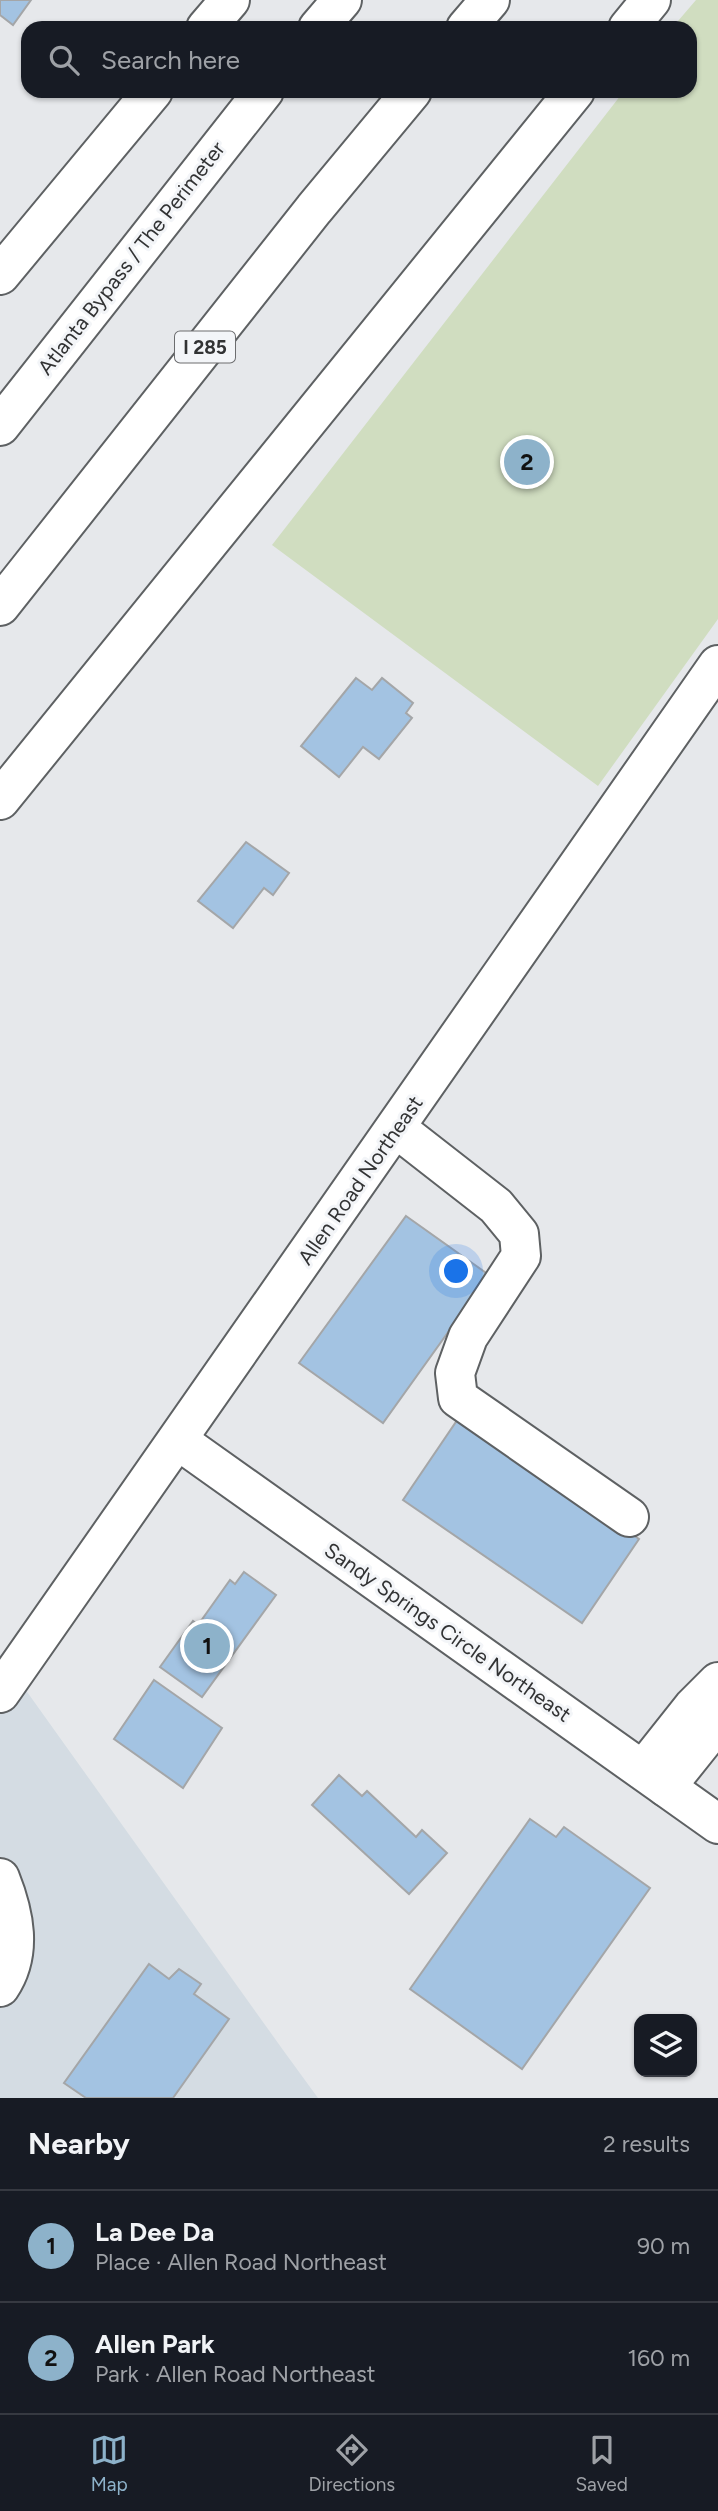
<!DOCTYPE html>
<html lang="en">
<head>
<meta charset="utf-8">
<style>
	:root { --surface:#171b24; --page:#242831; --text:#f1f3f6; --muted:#9ea1a6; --line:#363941; --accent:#8db2ca }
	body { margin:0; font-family:Figtree,sans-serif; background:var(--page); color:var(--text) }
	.controls { position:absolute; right:21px; bottom:21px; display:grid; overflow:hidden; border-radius:14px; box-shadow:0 2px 5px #0004 }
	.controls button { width:63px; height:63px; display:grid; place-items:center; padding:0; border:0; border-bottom:2px solid var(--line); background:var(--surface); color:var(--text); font:35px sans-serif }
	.you { position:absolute; left:457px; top:1272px; width:24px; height:24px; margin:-18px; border:5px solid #fff; border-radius:50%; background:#1a73e8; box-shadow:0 0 0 10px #1a73e833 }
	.badge { display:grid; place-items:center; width:46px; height:46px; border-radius:50%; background:var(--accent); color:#111; font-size:23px; font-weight:700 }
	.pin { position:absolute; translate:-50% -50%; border:4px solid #fff; box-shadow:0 2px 7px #0006 }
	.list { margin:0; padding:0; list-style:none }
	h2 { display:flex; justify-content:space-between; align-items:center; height:91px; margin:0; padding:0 28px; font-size:30px }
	h2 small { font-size:23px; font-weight:400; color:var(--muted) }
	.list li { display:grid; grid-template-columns:46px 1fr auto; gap:21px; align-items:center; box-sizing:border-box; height:112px; padding:0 28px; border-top:2px solid var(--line) }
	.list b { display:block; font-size:26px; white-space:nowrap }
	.list p { margin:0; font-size:23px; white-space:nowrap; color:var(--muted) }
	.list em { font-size:23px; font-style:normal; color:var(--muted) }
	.icon { flex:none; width:38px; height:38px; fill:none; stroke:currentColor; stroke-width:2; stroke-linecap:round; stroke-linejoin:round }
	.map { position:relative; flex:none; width:718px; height:2098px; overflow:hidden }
	.search { position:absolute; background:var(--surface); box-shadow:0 2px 5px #0004; left:21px; right:21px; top:21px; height:77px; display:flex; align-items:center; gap:18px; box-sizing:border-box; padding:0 24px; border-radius:21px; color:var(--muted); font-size:26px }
	.sheet { height:315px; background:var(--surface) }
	nav { display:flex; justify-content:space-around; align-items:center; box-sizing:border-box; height:98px; border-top:2px solid var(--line); background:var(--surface); font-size:19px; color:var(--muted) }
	nav a { display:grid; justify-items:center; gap:4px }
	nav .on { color:var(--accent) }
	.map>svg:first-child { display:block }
	.built { fill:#d4dce3 }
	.green { fill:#d0ddc0 }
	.building { fill:#a3c3e2; stroke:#a4a6a8; stroke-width:2 }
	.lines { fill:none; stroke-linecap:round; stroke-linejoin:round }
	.minor-casing { stroke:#5e6163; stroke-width:42 }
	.highway-casing { stroke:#5e6163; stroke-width:42 }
	.minor { stroke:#fff; stroke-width:38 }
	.highway { stroke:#fff; stroke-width:38 }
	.labels { text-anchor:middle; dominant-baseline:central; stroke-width:6; stroke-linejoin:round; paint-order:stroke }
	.shield { fill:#f3f5f8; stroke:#6c6d6f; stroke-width:2 }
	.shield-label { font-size:19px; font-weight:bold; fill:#323334 }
	.street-label { font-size:21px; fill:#323334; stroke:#f3f5f8 }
</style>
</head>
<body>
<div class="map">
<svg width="718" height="2098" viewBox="0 0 718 2098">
	<rect width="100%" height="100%" fill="#e6e8eb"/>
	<path class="built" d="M0 1654 283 2050 318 2098H0Z"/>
	<path class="green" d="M696 0H718V619L598 786 272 545 624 91H690V28H672Z"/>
	<g class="building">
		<path d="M0 0H31L13 25 0 15Z"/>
		<path d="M356 678 372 690 382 678 413 703 406 713 412 718 379 759 363 747 339 777 301 746Z"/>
		<path d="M246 842 289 873 273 895 264 888 233 928 198 901Z"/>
		<path d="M406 1216 489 1275 383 1423 299 1363Z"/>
		<path d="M460 1416 639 1539 582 1623 403 1500Z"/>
		<path d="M244 1572 276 1595 202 1697 160 1667 193 1621 198 1625 230 1580 235 1584Z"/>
		<path d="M154 1680 222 1728 183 1788 114 1739Z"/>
		<path d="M339 1775 362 1796 367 1791 416 1837 422 1830 447 1853 409 1894 312 1805Z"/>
		<path d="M530 1819 556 1837 564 1827 650 1888 522 2069 410 1989Z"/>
		<path d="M149 1964 169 1979 179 1969 201 1984 194 1994 229 2019 173 2098H86L64 2083Z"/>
	</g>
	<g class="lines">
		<defs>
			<g id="minor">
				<path d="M396 1128 496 1206 519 1234 521 1256 468 1337 455 1373 458 1398 629 1517"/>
				<path d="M179 1441 718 1824"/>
				<path d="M0 1693 718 665"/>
				<path d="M643 1770 693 1707 718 1682"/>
				<path d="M666 1787 718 1722"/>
				<path d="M0 1878C14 1913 23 1953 0 1987"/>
			</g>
			<g id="highway">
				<path d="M206 28 230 0"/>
				<path d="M318 28 342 0"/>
				<path d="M466 28 490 0"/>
				<path d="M628 28 651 0"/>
				<path d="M0 275 153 91"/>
				<path d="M0 426 264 91"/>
				<path d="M0 606 314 209 412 91"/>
				<path d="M0 800 575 91"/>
			</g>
		</defs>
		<use href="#minor" class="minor-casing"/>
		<use href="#highway" class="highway-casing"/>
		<use href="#minor" class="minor"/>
		<use href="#highway" class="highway"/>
	</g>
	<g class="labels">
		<rect class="shield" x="175" y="331.5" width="60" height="31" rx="5"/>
		<g class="shield-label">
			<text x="205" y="347">I 285</text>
		</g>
		<g class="street-label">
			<text transform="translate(131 258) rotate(-52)">Atlanta Bypass / The Perimeter</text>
			<text transform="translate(360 1180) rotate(-55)">Allen Road Northeast</text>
			<text transform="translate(448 1632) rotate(35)">Sandy Springs Circle Northeast</text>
		</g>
	</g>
</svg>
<div class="controls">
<button><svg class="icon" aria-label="layers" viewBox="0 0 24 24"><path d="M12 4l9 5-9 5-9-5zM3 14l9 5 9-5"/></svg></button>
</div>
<div class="you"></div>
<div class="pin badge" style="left:207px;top:1646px">1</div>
<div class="pin badge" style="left:527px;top:462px">2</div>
<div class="search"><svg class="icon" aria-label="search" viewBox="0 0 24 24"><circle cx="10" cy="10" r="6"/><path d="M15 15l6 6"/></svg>Search here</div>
</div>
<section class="sheet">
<h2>Nearby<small>2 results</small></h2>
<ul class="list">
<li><span class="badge">1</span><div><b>La Dee Da</b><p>Place · Allen Road Northeast</p></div><em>90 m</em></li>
<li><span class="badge">2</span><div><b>Allen Park</b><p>Park · Allen Road Northeast</p></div><em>160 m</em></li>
</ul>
</section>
<nav>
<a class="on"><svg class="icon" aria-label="map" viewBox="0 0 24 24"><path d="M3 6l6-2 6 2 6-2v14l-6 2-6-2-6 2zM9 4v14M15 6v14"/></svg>Map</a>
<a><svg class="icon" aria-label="directions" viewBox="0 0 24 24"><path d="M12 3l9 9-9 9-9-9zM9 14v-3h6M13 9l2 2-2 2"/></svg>Directions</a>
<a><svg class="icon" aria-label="saved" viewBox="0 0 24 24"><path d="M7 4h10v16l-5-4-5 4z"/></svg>Saved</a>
</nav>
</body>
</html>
